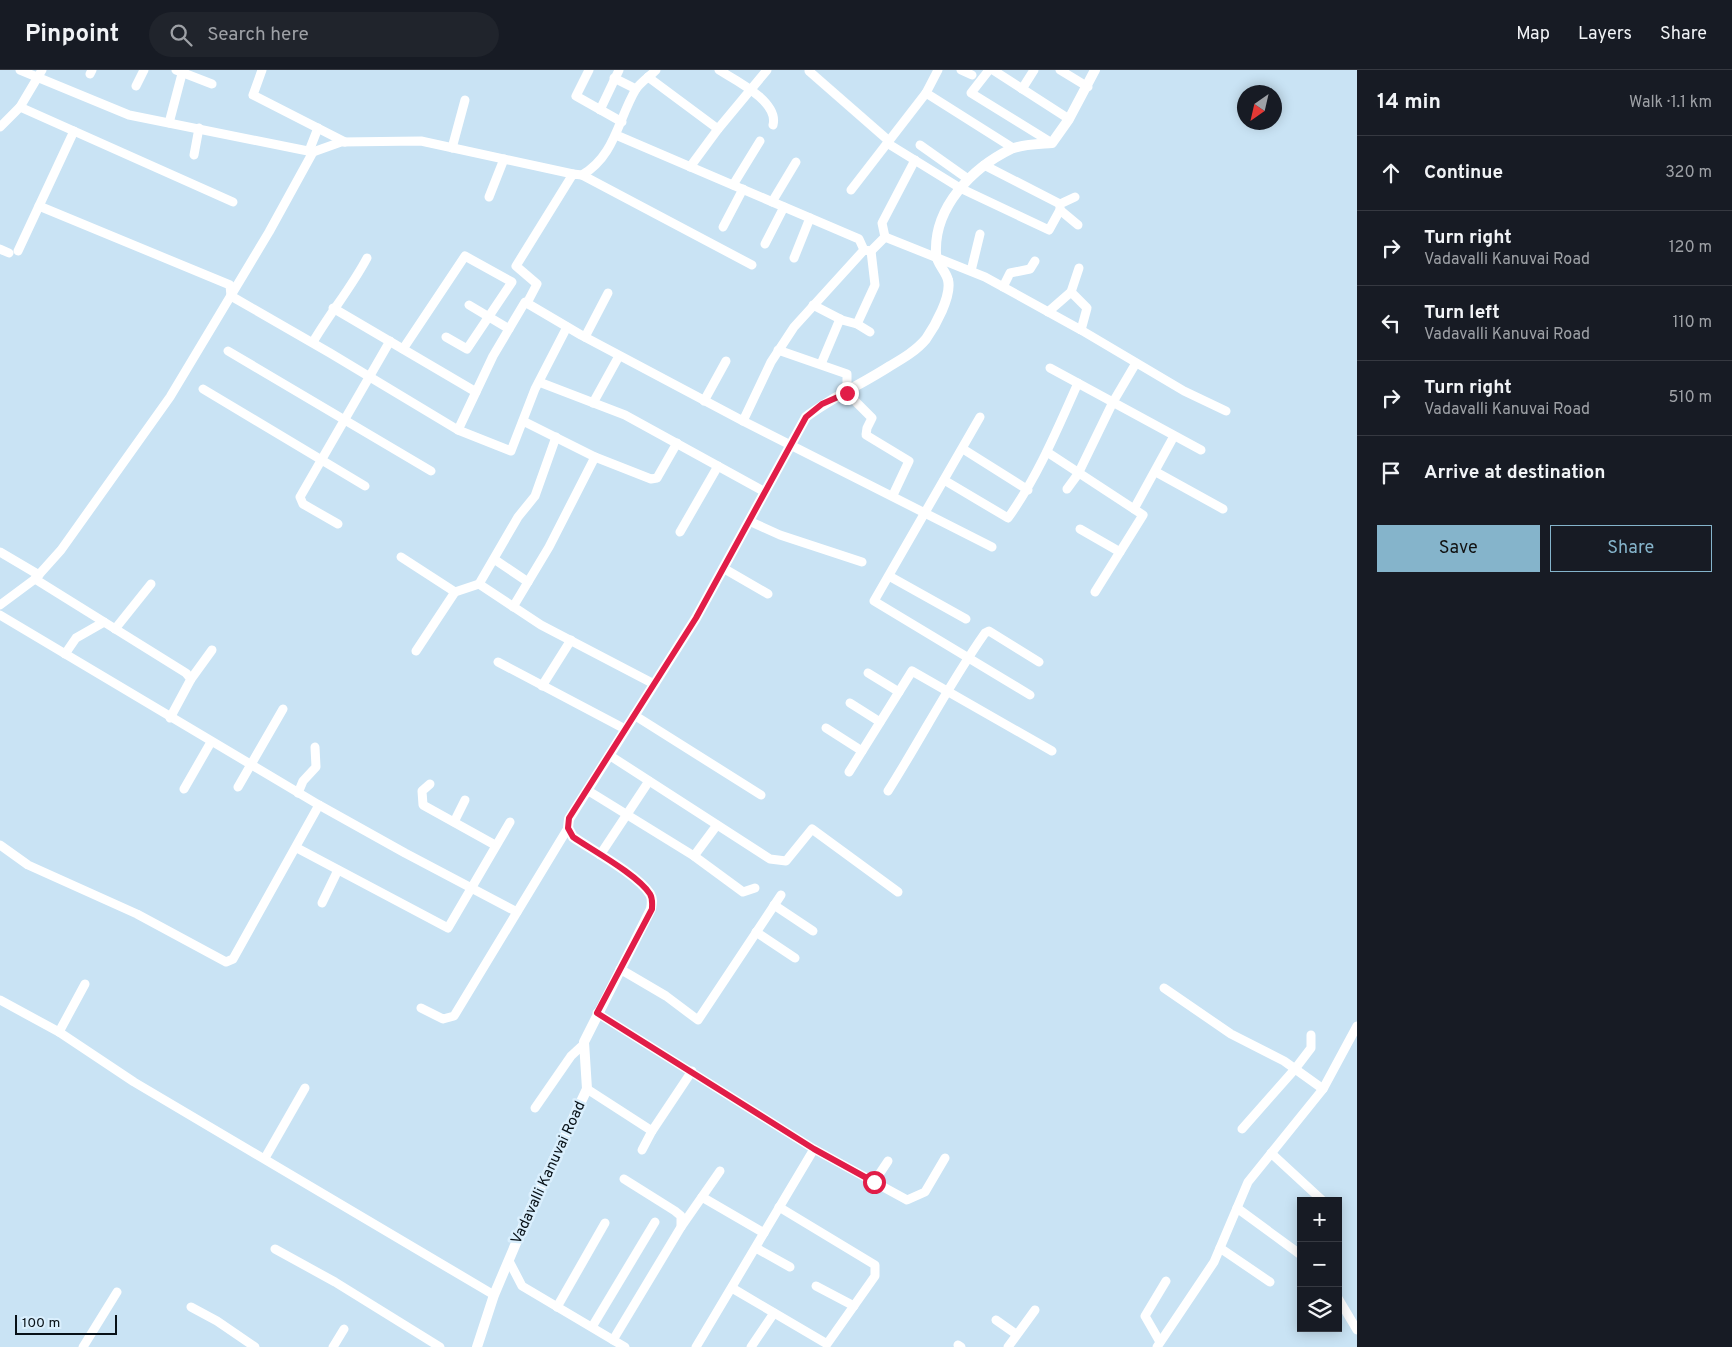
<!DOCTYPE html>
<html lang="en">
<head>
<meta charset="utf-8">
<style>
	:root { --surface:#171b24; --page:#20242c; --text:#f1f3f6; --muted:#9ea1a6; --line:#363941; --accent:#85b4cb }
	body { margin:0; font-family:Overpass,sans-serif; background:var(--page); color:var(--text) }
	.controls { position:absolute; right:15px; bottom:15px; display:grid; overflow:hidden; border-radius:0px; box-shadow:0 2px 12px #0003 }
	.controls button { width:45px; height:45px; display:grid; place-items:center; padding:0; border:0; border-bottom:1px solid var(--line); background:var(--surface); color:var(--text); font:25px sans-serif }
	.compass { position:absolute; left:1237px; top:15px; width:45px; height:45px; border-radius:50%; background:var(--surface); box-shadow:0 2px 12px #0003; rotate:214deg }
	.scale { position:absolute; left:15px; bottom:12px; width:102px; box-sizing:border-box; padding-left:5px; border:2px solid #081117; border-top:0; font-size:14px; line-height:18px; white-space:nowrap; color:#081117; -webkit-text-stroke:4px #daeffd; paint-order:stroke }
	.stop { position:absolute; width:15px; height:15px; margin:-11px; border:4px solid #e11d48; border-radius:50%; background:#fff }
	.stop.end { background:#e11d48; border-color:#fff; box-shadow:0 1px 5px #0008 }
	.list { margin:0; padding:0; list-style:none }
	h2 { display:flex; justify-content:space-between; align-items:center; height:65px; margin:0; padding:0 20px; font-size:21px }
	h2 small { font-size:16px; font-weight:400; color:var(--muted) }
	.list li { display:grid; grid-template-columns:32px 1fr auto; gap:15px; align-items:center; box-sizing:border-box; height:75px; padding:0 20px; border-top:1px solid var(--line) }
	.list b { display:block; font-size:19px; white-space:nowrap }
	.list p { margin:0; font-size:16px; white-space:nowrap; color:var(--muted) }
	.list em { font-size:16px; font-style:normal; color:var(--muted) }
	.actions { display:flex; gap:10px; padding:15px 20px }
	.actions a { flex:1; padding:11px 0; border:1px solid var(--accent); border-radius:0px; text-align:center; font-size:18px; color:var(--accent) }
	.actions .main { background:var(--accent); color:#111 }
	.icon { flex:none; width:28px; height:28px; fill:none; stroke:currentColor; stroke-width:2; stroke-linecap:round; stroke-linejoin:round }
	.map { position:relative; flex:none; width:1357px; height:1277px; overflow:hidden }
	header { display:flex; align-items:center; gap:30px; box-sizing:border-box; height:70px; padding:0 25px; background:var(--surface); border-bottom:1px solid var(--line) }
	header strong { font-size:24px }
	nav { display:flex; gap:28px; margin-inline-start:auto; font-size:18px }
	.search { width:350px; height:45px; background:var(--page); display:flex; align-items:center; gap:12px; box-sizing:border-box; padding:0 18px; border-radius:28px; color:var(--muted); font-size:19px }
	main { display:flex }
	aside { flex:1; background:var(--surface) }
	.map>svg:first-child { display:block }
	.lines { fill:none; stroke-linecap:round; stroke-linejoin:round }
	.minor { stroke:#fff; stroke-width:9 }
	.tertiary { stroke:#fff; stroke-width:10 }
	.route { stroke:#e11d48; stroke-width:6 }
	.labels { text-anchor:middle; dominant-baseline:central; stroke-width:5; stroke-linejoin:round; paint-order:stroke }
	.street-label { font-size:15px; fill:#081117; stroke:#daeffd }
</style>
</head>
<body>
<header>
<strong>Pinpoint</strong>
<div class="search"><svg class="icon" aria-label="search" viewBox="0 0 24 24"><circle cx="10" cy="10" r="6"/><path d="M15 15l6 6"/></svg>Search here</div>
<nav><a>Map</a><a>Layers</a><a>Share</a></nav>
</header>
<main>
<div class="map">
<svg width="1357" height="1277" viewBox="0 0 1357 1277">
	<rect width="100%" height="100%" fill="#c9e3f4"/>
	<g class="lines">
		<g class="minor">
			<path d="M20 0 129 45 298 79 313 82 341 72 421 71 573 104"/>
			<path d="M176 0 212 14"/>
			<path d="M262 0 253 25 345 72"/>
			<path d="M589 0 576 26 622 52"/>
			<path d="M719 0C737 11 779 32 773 55"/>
			<path d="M961 0 972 5"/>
			<path d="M989 0 971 23 1052 73"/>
			<path d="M993 0 1069 49"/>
			<path d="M1060 0 1088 17"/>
			<path d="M809 1 889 71"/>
			<path d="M90 4 92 0"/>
			<path d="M648 7 718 59 767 0"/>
			<path d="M614 8 636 19"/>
			<path d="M136 16 144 0"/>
			<path d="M1022 19 1034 0"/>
			<path d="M926 23 1013 78"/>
			<path d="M20 37 233 132"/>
			<path d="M600 40 619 0"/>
			<path d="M169 53 183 0"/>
			<path d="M0 57 20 37 42 0"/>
			<path d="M616 65 859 169 864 180 871 181 885 167 985 207 1081 260 1184 321 1226 341"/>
			<path d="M887 73 960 118 1049 160 1060 140V134L1075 127"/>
			<path d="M920 75 968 109"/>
			<path d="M452 78 465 30"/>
			<path d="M309 81 318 58"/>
			<path d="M194 85 199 58"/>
			<path d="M984 95 1060 134"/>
			<path d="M690 97 718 59"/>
			<path d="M582 105 752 195"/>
			<path d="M733 115 760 71"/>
			<path d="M851 120 926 23 938 0"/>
			<path d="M489 127 504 89"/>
			<path d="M772 132 796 92"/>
			<path d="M39 136 230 215 231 226 330 283 458 360 511 381 535 319 567 257"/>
			<path d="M1060 140 1078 155"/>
			<path d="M723 157 743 119"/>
			<path d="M885 167 882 153 915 90"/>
			<path d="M765 174 784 137"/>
			<path d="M0 179 9 183"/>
			<path d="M18 181 74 61"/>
			<path d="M794 188 810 148"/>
			<path d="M971 201 980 164"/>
			<path d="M1003 217 1010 203 1030 199 1035 191"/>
			<path d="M1071 222 1087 238 1081 260"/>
			<path d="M527 233 537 214 516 196 573 104 582 105C615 86 618 49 636 19 641 12 650 6 656 0"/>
			<path d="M469 235 509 259"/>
			<path d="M813 235 842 250 857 254 870 262"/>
			<path d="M333 238 476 322"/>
			<path d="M1048 242 1071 222 1079 198"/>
			<path d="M857 254 875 215 871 181"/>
			<path d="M585 267 608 223"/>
			<path d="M313 272C330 243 351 218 367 188"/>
			<path d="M403 279 465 186 512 212 467 279 446 267"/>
			<path d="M778 280 847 304V323L872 348 867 358 866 365 909 391 893 425"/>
			<path d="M228 281 431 401"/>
			<path d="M821 294 840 249"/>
			<path d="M1050 298 1201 380"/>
			<path d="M539 312 625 345 765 422"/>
			<path d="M203 319 365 416"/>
			<path d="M704 331 726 291"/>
			<path d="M593 333 619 286"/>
			<path d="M980 347 874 531 1030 625"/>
			<path d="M523 351 595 387 651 409 657 408 677 373"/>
			<path d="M743 351 992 477"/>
			<path d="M458 360 493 286 525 232 581 265 743 351 771 292 794 257 864 180"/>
			<path d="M556 367 535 426 518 447 479 514 541 555 654 614"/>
			<path d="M963 379 1028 420"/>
			<path d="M1047 382 1134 439"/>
			<path d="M1156 402 1223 439"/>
			<path d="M944 410 1008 448C1038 406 1057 360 1078 313"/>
			<path d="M1067 419 1078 404 1113 332 1136 293"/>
			<path d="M749 451 780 465 862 492"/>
			<path d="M338 454 303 434 300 427 390 271"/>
			<path d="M1080 459 1120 482"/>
			<path d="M680 462 718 396"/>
			<path d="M0 482 39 505"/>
			<path d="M401 487 455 522"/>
			<path d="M494 489 528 512"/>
			<path d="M723 498 768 524"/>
			<path d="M889 506 966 549"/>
			<path d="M35 509 186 603 191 609 170 648"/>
			<path d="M1095 522 1143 445 1134 439 1174 366"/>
			<path d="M0 535 35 509 61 480 170 327 269 162 313 82"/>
			<path d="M513 537 549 477 595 387"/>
			<path d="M0 545 319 735 405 783 517 842"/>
			<path d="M115 559 151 514"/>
			<path d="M416 581 455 522 479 514"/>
			<path d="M65 584 76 568 104 552"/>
			<path d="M498 592 625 659"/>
			<path d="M868 603 899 622"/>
			<path d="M191 609 212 580"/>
			<path d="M542 616 571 570"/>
			<path d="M850 633 880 652"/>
			<path d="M634 645 761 725"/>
			<path d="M826 658 862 681"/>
			<path d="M609 685 770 789 786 791 812 759 898 822"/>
			<path d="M849 702 912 601 1052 681"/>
			<path d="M430 714 422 721 423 735 495 775"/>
			<path d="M238 717 283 639"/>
			<path d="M184 719 211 672"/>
			<path d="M587 720 694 786 743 822 755 818"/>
			<path d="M888 721C921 669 949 614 985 563L989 561 1039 592"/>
			<path d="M298 723 303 711 316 697 315 677"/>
			<path d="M454 752 465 730"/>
			<path d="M0 775 28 795 137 844 226 892 233 889 319 735"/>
			<path d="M297 778 448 858 510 752"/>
			<path d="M600 785 649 711"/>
			<path d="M694 786 717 755"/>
			<path d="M322 833 338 800"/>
			<path d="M774 835 813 861"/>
			<path d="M756 862 795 888"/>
			<path d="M620 899 666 926 698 950 781 825"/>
			<path d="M85 914 59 962 134 1012 494 1225"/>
			<path d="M1164 918 1231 964 1284 991 1323 1019"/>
			<path d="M0 930 59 962"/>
			<path d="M421 938 443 949 454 946 568 758"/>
			<path d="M597 943 814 1079 907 1130 925 1122 945 1088"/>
			<path d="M587 1019 652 1061 692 1001"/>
			<path d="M535 1038 571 986 584 974"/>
			<path d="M1242 1059 1295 999 1311 978V965"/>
			<path d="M642 1080 652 1061"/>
			<path d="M1271 1083 1323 1131"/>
			<path d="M265 1088 305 1018"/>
			<path d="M874 1112 888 1091"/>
			<path d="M702 1127 764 1163"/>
			<path d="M1237 1138 1301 1185"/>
			<path d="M681 1157 720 1101"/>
			<path d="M756 1178 790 1197"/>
			<path d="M1220 1178 1270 1212"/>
			<path d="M275 1179 335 1212 440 1277"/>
			<path d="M509 1191 522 1216 625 1277"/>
			<path d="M816 1216 854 1236"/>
			<path d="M732 1218 827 1274 875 1206V1195L779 1137"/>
			<path d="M1338 1228 1357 1260"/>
			<path d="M191 1237 217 1251 255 1277"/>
			<path d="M557 1237 605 1153"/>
			<path d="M996 1250 1016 1264"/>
			<path d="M592 1257 655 1152"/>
			<path d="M613 1270 681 1157V1146L675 1141 624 1109"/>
			<path d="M1160 1272 1145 1246 1166 1211"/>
			<path d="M958 1275 961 1277"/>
			<path d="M83 1277 117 1222"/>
			<path d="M333 1277 344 1259"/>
			<path d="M696 1277 814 1079"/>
			<path d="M751 1277 774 1243"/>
			<path d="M1008 1277 1035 1240"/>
			<path d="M1157 1277 1214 1192 1248 1112 1323 1019 1357 956"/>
		</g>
		<path class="tertiary" d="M477 1277 494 1225 530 1140 587 1019 584 972 651 839C652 833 653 829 650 824 638 805 592 780 573 767L568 758 569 749 696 548 806 347C831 328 862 314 890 296 902 289 916 281 926 269 935 256 952 226 948 210 946 201 936 193 936 183 934 137 972 98 1011 79 1023 74 1040 74 1052 73L1069 49 1095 0"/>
	</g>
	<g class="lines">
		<path class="route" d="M847 323 822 334 806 347 696 548 569 748 568 758 573 767C592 780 638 805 650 824 653 829 652 833 652 839L597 943 814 1079 874 1112"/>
	</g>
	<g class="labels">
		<g class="street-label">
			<text transform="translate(549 1103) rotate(-65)">Vadavalli Kanuvai Road</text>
		</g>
	</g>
</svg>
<div class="controls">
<button>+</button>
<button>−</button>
<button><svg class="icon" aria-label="layers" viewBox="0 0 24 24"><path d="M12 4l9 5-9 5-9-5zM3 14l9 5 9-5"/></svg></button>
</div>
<svg class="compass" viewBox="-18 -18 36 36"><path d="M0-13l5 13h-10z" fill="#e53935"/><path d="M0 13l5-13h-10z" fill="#9ea1a6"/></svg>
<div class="scale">100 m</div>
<div class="stop" style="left:874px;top:1112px"></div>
<div class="stop end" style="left:847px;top:323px"></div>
</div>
<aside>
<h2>14 min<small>Walk · 1.1 km</small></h2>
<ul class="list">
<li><svg class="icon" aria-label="ahead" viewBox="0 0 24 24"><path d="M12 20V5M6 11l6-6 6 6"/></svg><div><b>Continue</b></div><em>320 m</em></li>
<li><svg class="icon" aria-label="right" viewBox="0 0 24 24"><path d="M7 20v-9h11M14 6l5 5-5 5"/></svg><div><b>Turn right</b><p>Vadavalli Kanuvai Road</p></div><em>120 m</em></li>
<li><svg class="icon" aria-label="left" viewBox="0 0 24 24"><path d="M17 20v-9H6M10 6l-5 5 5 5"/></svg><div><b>Turn left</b><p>Vadavalli Kanuvai Road</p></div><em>110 m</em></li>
<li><svg class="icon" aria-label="right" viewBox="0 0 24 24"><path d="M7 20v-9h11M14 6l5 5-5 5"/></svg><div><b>Turn right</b><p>Vadavalli Kanuvai Road</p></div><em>510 m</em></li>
<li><svg class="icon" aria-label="arrive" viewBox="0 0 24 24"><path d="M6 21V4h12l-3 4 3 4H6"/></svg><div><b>Arrive at destination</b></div></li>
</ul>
<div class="actions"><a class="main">Save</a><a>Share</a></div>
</aside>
</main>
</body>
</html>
